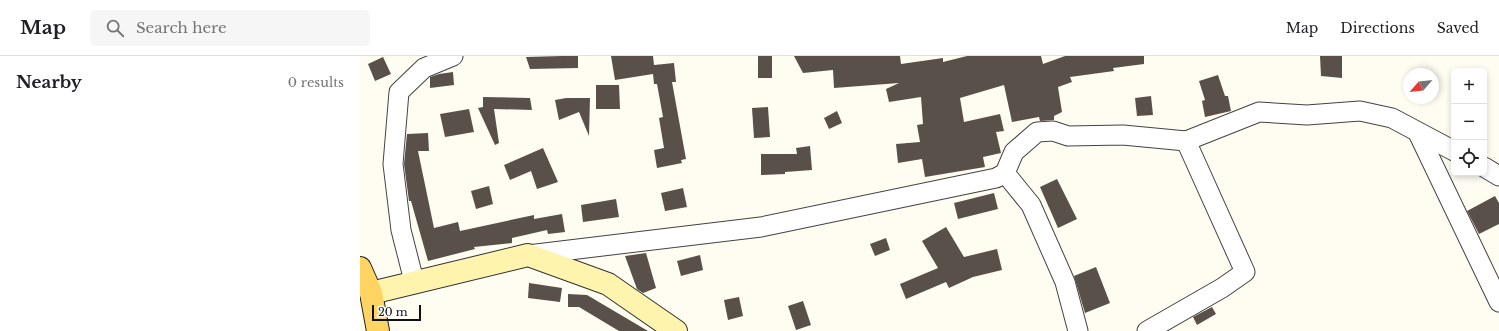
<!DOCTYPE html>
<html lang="en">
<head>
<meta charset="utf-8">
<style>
	:root { --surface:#fff; --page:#f6f6f6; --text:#202124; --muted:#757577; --line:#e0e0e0 }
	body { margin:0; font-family:"Libre Baskerville",serif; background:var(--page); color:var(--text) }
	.controls { position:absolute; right:12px; top:12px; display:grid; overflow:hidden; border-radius:6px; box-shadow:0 2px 6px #0003 }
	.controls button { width:36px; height:36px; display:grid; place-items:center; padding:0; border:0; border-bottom:1px solid var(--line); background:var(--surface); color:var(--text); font:20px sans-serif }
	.compass { position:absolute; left:1043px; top:12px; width:36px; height:36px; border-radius:50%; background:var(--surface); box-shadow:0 2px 6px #0003; rotate:242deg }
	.scale { position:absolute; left:12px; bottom:10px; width:49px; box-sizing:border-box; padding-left:4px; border:2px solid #101010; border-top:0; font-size:11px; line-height:14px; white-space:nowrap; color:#101010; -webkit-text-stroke:3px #fff; paint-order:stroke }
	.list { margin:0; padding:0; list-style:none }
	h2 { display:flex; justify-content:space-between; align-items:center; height:52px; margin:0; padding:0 16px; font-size:17px }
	h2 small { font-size:13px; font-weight:400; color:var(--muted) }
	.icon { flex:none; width:22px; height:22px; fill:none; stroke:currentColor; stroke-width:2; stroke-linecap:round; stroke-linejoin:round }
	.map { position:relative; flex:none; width:1139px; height:275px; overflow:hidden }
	header { display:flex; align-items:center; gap:24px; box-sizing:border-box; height:56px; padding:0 20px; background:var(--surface); border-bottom:1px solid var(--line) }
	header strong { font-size:19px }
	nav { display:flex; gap:22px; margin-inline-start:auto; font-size:14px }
	.search { width:280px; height:36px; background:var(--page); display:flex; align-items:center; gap:10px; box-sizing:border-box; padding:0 14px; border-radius:6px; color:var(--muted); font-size:15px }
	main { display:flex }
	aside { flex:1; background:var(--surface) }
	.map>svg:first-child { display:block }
	.building { fill:#5a504a }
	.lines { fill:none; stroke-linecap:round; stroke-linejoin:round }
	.street-casing { stroke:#434343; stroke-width:21 }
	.secondary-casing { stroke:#323232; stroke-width:24 }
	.primary-casing { stroke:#212121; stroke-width:24 }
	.street { stroke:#fff; stroke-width:19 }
	.secondary { stroke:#fff4ad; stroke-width:22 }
	.primary { stroke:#ffd462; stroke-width:22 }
</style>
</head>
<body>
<header>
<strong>Map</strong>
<div class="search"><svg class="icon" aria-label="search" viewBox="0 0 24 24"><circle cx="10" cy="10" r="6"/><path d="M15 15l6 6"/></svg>Search here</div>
<nav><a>Map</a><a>Directions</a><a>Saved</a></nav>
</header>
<main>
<aside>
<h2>Nearby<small>0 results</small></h2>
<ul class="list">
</ul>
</aside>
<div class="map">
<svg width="1139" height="275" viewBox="0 0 1139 275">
	<rect width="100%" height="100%" fill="#fffcf2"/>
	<g class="building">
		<path d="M202 0H218V12L170 13 166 1Z"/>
		<path d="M251 0H293L294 9 314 7 316 26H312L326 103 321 104 322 107 297 112 294 94 304 92 299 62 303 61 297 28H294L293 18 255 24Z"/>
		<rect x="398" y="0" width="14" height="22"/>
		<path d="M434 0H540L541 8 583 2V6L607 0H681L683 8 705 0H784V8L753 12 754 15 710 21 712 26 698 31 702 56 694 60V64L680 65 679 61 652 66 644 29 600 42 604 66 640 58 644 75 636 76 641 97 623 101 625 111 565 121 562 103 538 107 536 88 560 86 557 69 563 68 561 41 529 46 526 33 539 27 474 32 473 14 443 17Z"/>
		<path d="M960 0H982V22L961 20Z"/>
		<path d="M23 1 31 18 15 25 8 8Z"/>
		<path d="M93 16 94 29 70 32V21L79 18Z"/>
		<path d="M858 19 865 40H868L871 55 845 61 842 45 845 44 839 25Z"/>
		<path d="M236 29H259L260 53H236Z"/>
		<path d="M791 40 793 59 777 60 775 42Z"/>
		<path d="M123 41 170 42 172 54 134 53 139 87 135 89 118 52 123 51Z"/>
		<path d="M206 42H230L229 80 219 56 199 64 195 44Z"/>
		<path d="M408 51 410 81 394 82 392 52Z"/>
		<path d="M109 53 114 76 85 81 80 58Z"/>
		<path d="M477 55 482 67 469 73 464 62Z"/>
		<path d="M68 77 69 95H58L74 172 98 166 100 175 174 159V163L202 158 205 176 188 178 187 174 152 182V187L114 191 115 193 68 205 51 145H49L44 108 47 78Z"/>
		<path d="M450 90 452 114 425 116V118L401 119V98H437L436 92Z"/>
		<path d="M183 92 198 126 177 133 171 115 150 124 144 109Z"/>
		<path d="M697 123 717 163 698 172 680 131Z"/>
		<path d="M129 130 133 148 116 153 111 135Z"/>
		<path d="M323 132 327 151 305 155 301 137Z"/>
		<path d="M634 137 638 153 598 163 594 147Z"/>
		<path d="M1135 140 1139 147V168L1119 178 1107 155Z"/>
		<path d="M256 143 259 161 223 166 221 149Z"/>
		<path d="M586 171 604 201 637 193 642 214 613 221 589 232 586 226 546 243 540 228 578 212 562 185Z"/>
		<path d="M526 182 530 194 515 200 510 188Z"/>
		<path d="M286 197 296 232 283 237 277 233 265 200Z"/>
		<path d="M340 199 343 214 321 220 317 205Z"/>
		<path d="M736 211 750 247 725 257 714 220Z"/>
		<path d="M169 227 202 232 200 246 168 242Z"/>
		<path d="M208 238 227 239 288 275H259L219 251H208Z"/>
		<path d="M379 241 383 260 368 264 364 244Z"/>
		<path d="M443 245 451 269 436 274 428 250Z"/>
		<path d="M852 251 856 258 837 269 833 261Z"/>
	</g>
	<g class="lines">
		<defs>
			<g id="street">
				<path d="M1058 77 1139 246"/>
				<path d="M1124 111 1139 120"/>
				<path d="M645 117 671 149 705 226 718 275"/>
				<path d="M168 199 401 171 636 122 645 117 654 96 677 76 693 75 708 80 763 79 826 85 899 56 947 59 1000 55 1032 62 1094 95"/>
				<path d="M54 225 41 174 33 108 39 36 64 12 93 0"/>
				<path d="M787 275 862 232 885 216 826 85"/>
			</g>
			<path id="secondary" d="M11 237 168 199 248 228 316 275"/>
			<path id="primary" d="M0 212 11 237 18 275"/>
		</defs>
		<use href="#street" class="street-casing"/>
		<use href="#secondary" class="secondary-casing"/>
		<use href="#primary" class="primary-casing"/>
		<use href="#street" class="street"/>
		<use href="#secondary" class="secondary"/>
		<use href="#primary" class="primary"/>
	</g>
</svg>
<div class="controls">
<button>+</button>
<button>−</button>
<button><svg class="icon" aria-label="locate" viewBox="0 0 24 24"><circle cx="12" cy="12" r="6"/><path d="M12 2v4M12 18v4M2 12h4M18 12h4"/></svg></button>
</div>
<svg class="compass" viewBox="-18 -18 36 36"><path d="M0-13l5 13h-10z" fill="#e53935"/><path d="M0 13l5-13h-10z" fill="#757577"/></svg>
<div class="scale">20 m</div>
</div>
</main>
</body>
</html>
